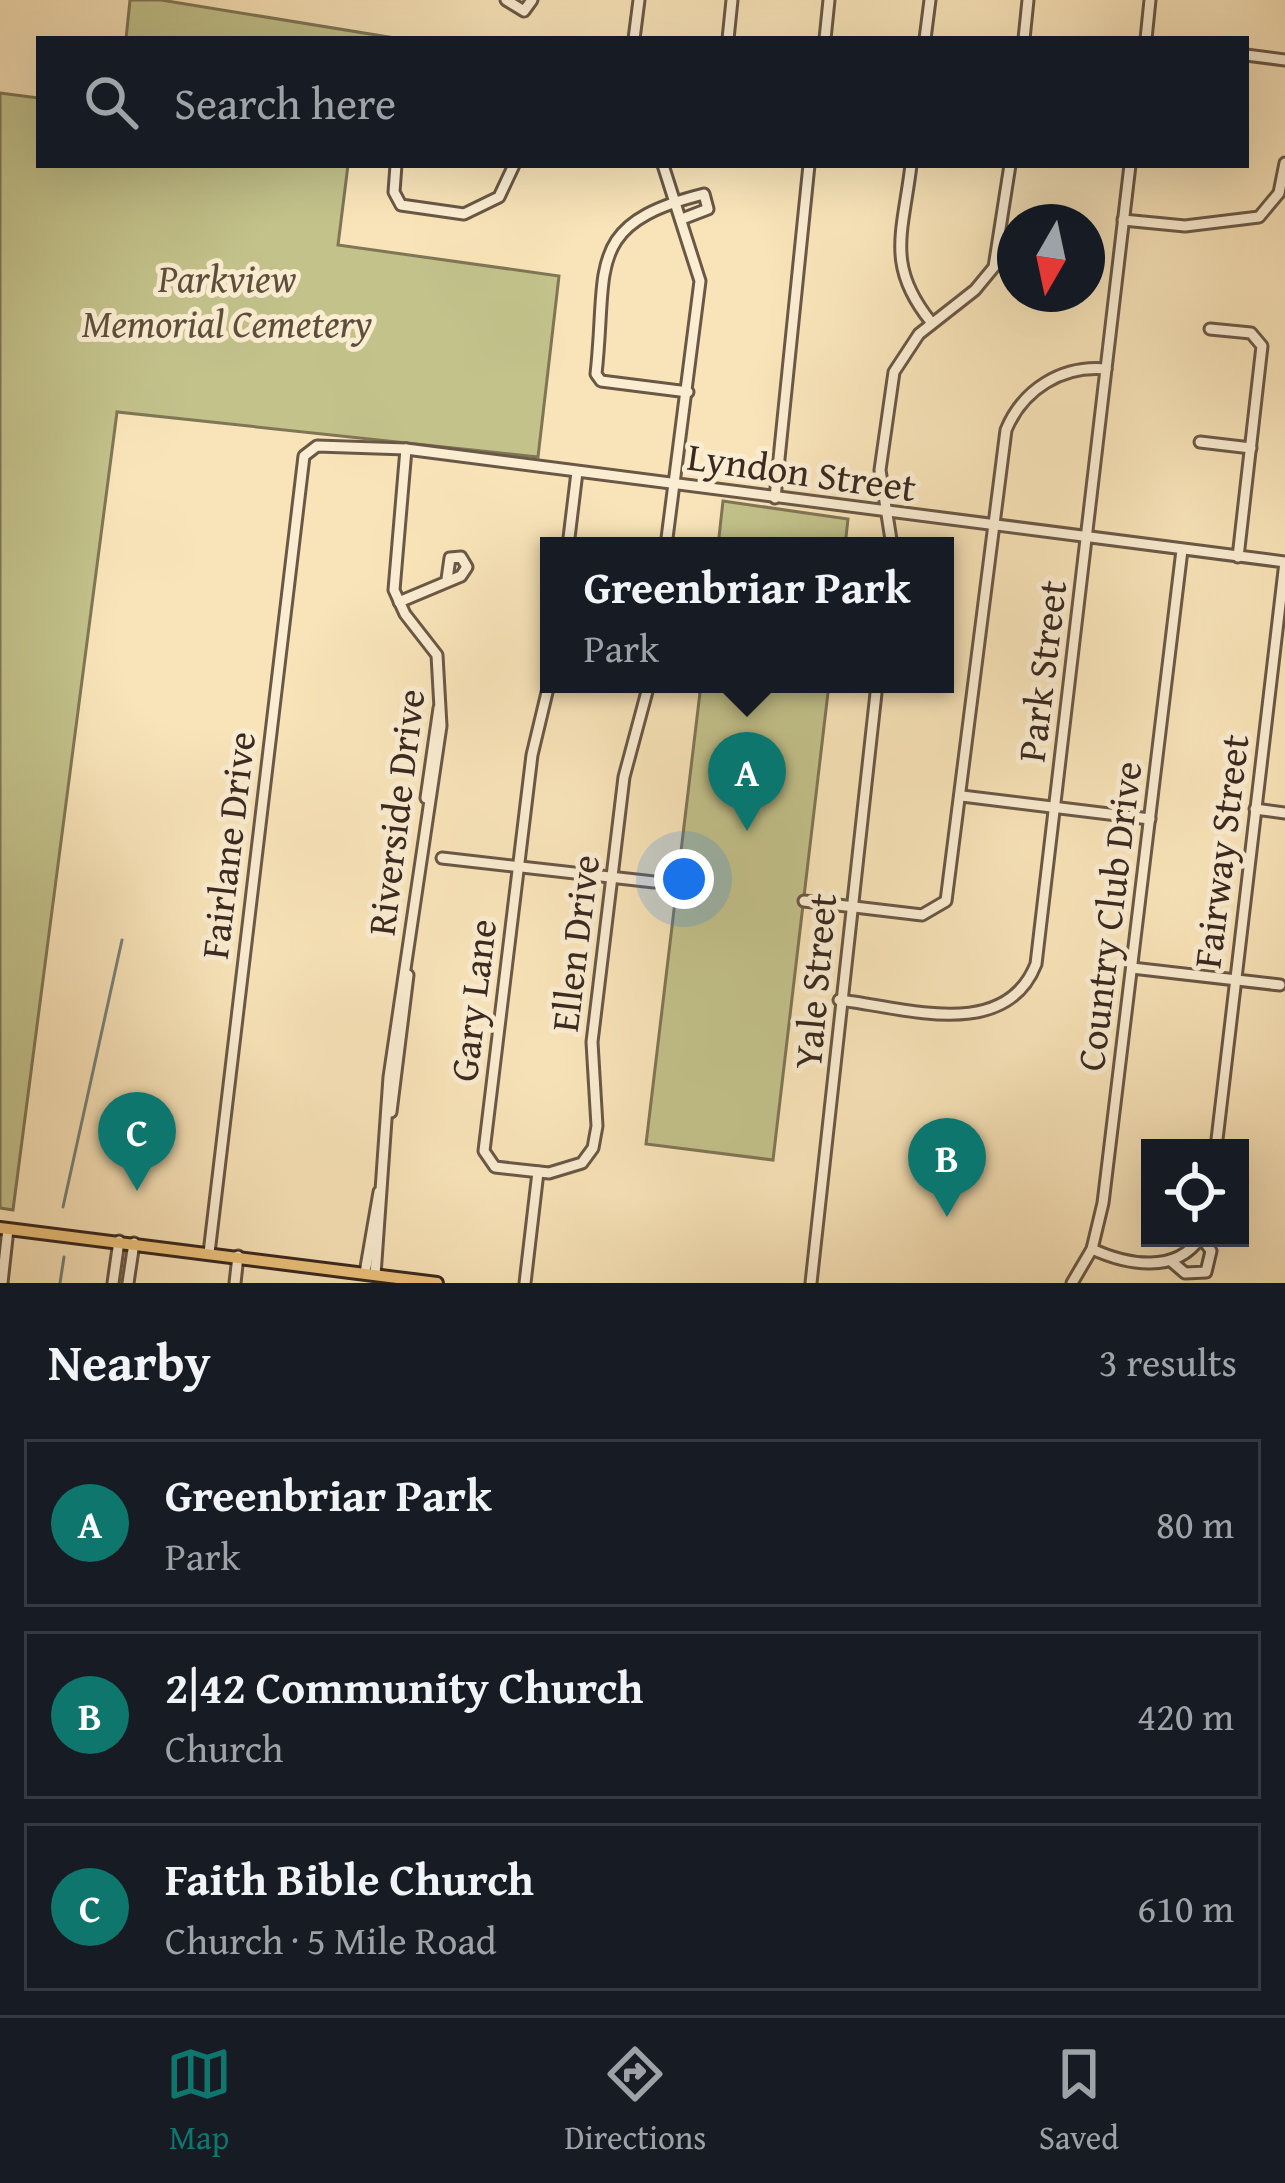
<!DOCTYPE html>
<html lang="en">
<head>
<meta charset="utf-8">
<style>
	:root { --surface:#171b24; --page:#242831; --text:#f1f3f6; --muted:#9ea1a6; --line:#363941; --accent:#0f766e }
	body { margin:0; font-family:"Gentium Book Plus",serif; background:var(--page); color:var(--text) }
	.controls { position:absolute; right:36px; bottom:36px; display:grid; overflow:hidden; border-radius:0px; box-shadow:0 12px 48px #0002 }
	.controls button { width:108px; height:108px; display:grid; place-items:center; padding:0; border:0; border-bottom:3px solid var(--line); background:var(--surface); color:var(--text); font:60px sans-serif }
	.compass { position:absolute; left:997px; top:204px; width:108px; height:108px; border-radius:50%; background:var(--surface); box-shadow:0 12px 48px #0002; rotate:189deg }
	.you { position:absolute; left:684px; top:879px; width:42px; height:42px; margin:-30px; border:9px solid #fff; border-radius:50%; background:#1a73e8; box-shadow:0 0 0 18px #1a73e833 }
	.badge { display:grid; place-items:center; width:78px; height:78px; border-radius:50%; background:var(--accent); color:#fff; font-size:39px; font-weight:700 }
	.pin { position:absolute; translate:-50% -99px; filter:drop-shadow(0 3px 6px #0008) }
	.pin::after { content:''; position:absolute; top:63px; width:42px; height:36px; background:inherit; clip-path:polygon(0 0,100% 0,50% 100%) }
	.popup { position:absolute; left:540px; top:537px; width:414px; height:156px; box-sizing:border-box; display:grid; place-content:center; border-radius:0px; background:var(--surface); filter:drop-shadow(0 3px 9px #0005); font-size:39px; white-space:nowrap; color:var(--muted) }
	.popup b { font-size:45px; color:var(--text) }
	.popup::after { content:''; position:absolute; left:50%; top:100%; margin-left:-24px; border:24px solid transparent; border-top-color:var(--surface) }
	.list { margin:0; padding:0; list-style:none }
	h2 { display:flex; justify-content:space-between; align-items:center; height:156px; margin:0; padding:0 48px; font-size:51px }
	h2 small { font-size:39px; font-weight:400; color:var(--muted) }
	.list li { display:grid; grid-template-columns:78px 1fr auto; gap:36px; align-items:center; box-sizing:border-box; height:168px; margin:0 24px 24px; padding:0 24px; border:3px solid var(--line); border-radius:0px }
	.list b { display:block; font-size:45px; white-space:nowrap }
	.list p { margin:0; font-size:39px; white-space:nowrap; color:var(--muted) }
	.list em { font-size:39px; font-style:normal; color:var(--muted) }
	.icon { flex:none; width:66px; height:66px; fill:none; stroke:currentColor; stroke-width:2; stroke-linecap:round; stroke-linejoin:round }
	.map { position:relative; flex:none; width:1285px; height:1283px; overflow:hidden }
	.search { position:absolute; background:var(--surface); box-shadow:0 12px 48px #0002; left:36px; right:36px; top:36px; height:132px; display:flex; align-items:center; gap:30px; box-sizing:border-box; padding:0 42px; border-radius:0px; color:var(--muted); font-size:45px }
	.sheet { height:732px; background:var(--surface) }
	nav { display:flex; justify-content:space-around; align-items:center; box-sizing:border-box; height:168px; border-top:3px solid var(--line); background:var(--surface); font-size:33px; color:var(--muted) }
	nav a { display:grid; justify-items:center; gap:6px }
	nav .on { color:var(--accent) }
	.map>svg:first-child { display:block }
	.green { fill:#c3c28b; stroke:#7f7656; stroke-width:3 }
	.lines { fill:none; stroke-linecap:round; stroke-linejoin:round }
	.stream { stroke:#78817b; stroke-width:3 }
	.minor-casing { stroke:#6a5846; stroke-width:15 }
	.major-casing { stroke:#3b2920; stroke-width:16 }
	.minor { stroke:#fbedd2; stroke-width:9 }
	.major { stroke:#ecc27c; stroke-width:10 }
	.labels { text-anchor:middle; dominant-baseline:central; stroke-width:10; stroke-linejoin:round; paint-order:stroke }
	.park-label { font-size:39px; font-style:italic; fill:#5d4f3b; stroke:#fbedd2 }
	.street-label { font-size:39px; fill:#3b2920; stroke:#fbedd2 }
</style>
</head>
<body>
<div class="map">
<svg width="1285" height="1283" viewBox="0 0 1285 1283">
	<rect width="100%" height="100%" fill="#f9e4b9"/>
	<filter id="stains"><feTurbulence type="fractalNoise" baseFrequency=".00167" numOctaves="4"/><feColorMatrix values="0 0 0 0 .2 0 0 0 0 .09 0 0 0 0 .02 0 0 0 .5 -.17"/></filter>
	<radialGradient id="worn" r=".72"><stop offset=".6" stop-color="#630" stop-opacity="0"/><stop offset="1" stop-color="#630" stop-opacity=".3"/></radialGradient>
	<g class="green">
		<path d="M130 0H161L401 39H126Z"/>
		<path d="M0 93 39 98V165H348L338 245 559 276 538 457 117 412 13 1210 0 1208Z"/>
		<path d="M723 501 848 519 845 546H718Z"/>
		<path d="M701 684H829L773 1160 646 1144Z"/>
	</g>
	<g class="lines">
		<g class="stream">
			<path d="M63 1207 122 940"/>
			<path d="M60 1283 64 1257"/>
		</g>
		<defs>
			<g id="minor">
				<path d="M506 0 524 11 532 0"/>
				<path d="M634 39 639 0"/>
				<path d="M728 39 732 0"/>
				<path d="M825 39 829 0"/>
				<path d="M925 39 930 0"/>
				<path d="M1024 39 1028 0"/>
				<path d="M1146 39 1150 0"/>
				<path d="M1246 55 1285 60"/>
				<path d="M396 165 394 192 401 205 464 214 499 197 514 165"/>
				<path d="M663 165 700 281 666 546"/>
				<path d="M911 165C903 233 885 265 931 322"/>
				<path d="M682 219 708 209 704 194C583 224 608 267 596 374L601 381 688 392"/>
				<path d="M1123 220 1185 226 1259 217 1279 193 1285 163"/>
				<path d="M1210 329 1251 333 1262 346 1238 557"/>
				<path d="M1200 442 1251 448"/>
				<path d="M775 498 809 165"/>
				<path d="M568 546 577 472"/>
				<path d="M892 546 880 470 894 372 919 334 975 290 994 267 1010 165"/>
				<path d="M399 602 461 576 467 567 461 557 450 558 447 579"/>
				<path d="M549 684 532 755 484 1151 495 1167 549 1173 582 1163 593 1148 597 1126 592 1042 624 777 649 684"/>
				<path d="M962 796 1150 819"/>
				<path d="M426 798 439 708"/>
				<path d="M1255 809 1285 813"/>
				<path d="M442 858 654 882"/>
				<path d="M804 901 922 915 946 901 1006 430C1023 389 1062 365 1106 369"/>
				<path d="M1132 968 1280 985"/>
				<path d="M839 1000C903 1007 1005 1043 1036 964L1130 165"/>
				<path d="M391 1112 408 975"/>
				<path d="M1092 1249C1127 1265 1176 1274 1200 1238"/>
				<path d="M209 1253 304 456 317 446 406 449 1285 562 1216 1148"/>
				<path d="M1171 1261 1185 1273 1206 1272 1211 1251 1202 1238"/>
				<path d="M365 1273 379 1192"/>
				<path d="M375 1275 389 1077 441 726 437 655 405 614 394 590 406 449"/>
				<path d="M2 1283 8 1229"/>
				<path d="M113 1283 119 1241"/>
				<path d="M128 1283 134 1243"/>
				<path d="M235 1283 238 1256"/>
				<path d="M525 1283 538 1172"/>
				<path d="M811 1283 877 684"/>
				<path d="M1072 1283 1092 1249 1103 1203 1182 550"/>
			</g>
			<path id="major" d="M0 1228 437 1283"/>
		</defs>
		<use href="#minor" class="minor-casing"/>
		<use href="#major" class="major-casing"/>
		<use href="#minor" class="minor"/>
		<use href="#major" class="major"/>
	</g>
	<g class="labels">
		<g class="park-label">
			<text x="227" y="277">Parkview<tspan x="227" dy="45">Memorial Cemetery</tspan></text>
		</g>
		<g class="street-label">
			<text transform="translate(802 471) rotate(8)">Lyndon Street</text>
			<text transform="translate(1041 671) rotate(-83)">Park Street</text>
			<text transform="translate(395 812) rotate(-83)">Riverside Drive</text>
			<text transform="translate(227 845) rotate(-83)">Fairlane Drive</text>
			<text transform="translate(1220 851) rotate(-83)">Fairway Street</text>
			<text transform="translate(1108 916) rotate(-83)">Country Club Drive</text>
			<text transform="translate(574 943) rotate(-83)">Ellen Drive</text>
			<text transform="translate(814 981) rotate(-85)">Yale Street</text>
			<text transform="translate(472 1000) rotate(-83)">Gary Lane</text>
		</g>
	</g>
	<rect width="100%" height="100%" filter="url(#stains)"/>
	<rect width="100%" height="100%" fill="url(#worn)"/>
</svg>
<div class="controls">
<button><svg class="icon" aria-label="locate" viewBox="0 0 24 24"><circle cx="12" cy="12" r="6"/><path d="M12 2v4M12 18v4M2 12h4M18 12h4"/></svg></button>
</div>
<svg class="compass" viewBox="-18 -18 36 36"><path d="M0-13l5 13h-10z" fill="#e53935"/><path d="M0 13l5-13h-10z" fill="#9ea1a6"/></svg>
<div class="you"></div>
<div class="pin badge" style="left:747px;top:831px">A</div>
<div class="popup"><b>Greenbriar Park</b>Park</div>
<div class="pin badge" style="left:947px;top:1217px">B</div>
<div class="pin badge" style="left:137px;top:1191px">C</div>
<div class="search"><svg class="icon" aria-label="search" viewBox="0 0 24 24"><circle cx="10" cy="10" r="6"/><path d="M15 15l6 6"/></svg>Search here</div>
</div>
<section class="sheet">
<h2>Nearby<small>3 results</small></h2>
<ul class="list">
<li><span class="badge">A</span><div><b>Greenbriar Park</b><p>Park</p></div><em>80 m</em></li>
<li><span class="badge">B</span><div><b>2|42 Community Church</b><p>Church</p></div><em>420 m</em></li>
<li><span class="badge">C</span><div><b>Faith Bible Church</b><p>Church · 5 Mile Road</p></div><em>610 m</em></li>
</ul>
</section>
<nav>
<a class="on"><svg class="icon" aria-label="map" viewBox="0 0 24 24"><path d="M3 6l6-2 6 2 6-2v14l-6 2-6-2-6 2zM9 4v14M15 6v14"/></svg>Map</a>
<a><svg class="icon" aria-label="directions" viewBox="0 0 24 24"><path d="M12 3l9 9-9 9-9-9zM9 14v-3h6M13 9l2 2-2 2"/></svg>Directions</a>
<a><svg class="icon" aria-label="saved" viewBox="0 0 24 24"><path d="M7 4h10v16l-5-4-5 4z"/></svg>Saved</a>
</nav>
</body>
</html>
